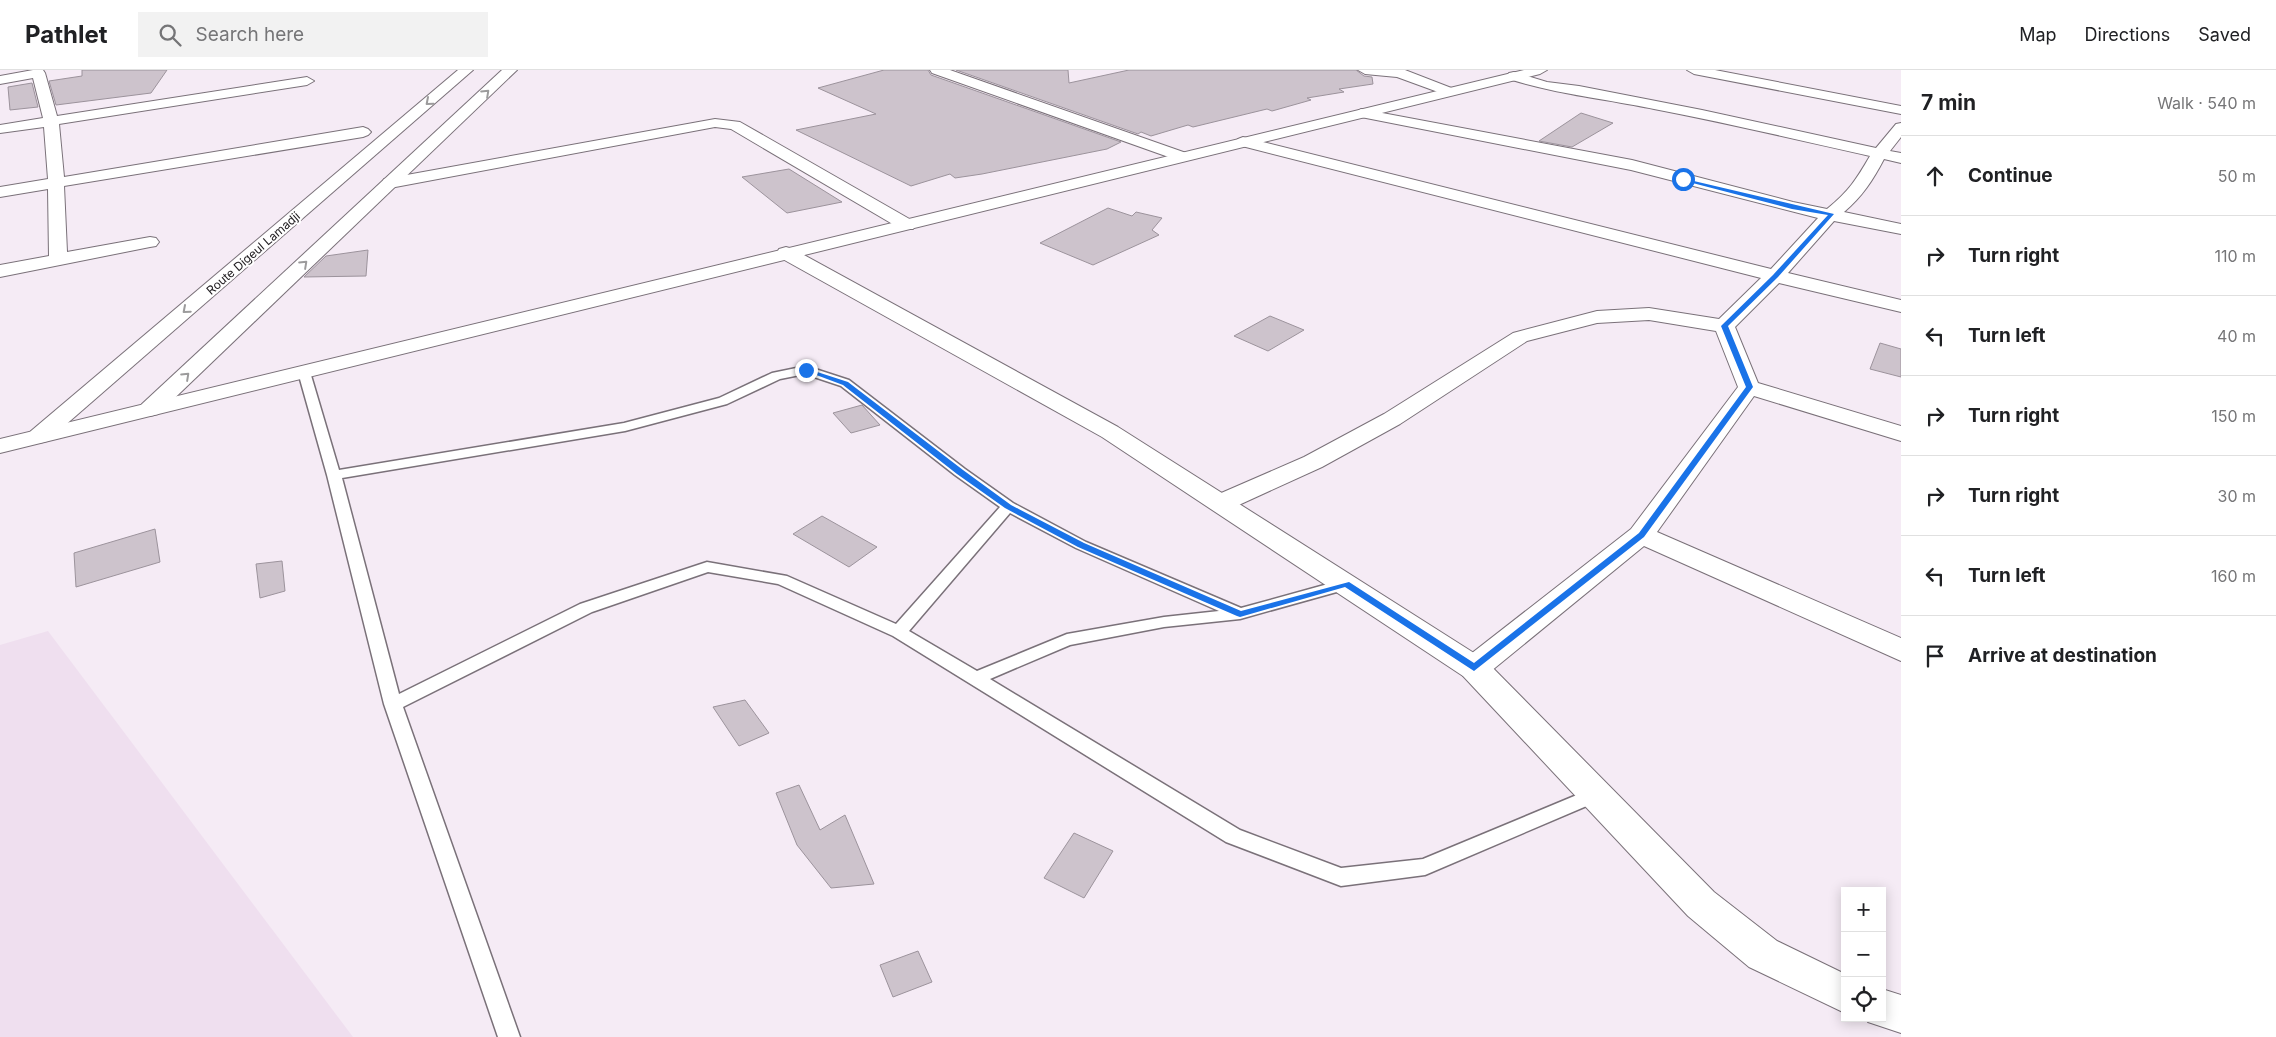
<!DOCTYPE html>
<html lang="en">
<head>
<meta charset="utf-8">
<style>
	:root { --surface:#fff; --page:#f2f2f2; --text:#202124; --muted:#757577; --line:#e0e0e0 }
	body { margin:0; font-family:Inter,sans-serif; background:var(--page); color:var(--text) }
	.controls { position:absolute; right:15px; bottom:15px; display:grid; overflow:hidden; border-radius:0px; box-shadow:0 2px 12px #0003 }
	.controls button { width:45px; height:45px; display:grid; place-items:center; padding:0; border:0; border-bottom:1px solid var(--line); background:var(--surface); color:var(--text); font:25px sans-serif }
	.stop { position:absolute; width:15px; height:15px; margin:-11px; border:4px solid #1a73e8; border-radius:50%; background:#fff }
	.stop.end { background:#1a73e8; border-color:#fff; box-shadow:0 1px 5px #0008 }
	.list { margin:0; padding:0; list-style:none }
	h2 { display:flex; justify-content:space-between; align-items:center; height:65px; margin:0; padding:0 20px; font-size:21px }
	h2 small { font-size:16px; font-weight:400; color:var(--muted) }
	.list li { display:grid; grid-template-columns:32px 1fr auto; gap:15px; align-items:center; box-sizing:border-box; height:80px; padding:0 20px; border-top:1px solid var(--line) }
	.list b { display:block; font-size:19px; white-space:nowrap }
	.list em { font-size:16px; font-style:normal; color:var(--muted) }
	.icon { flex:none; width:28px; height:28px; fill:none; stroke:currentColor; stroke-width:2; stroke-linecap:round; stroke-linejoin:round }
	.map { position:relative; flex:none; width:1901px; height:967px; overflow:hidden }
	header { display:flex; align-items:center; gap:30px; box-sizing:border-box; height:70px; padding:0 25px; background:var(--surface); border-bottom:1px solid var(--line) }
	header strong { font-size:24px }
	nav { display:flex; gap:28px; margin-inline-start:auto; font-size:18px }
	.search { width:350px; height:45px; background:var(--page); display:flex; align-items:center; gap:12px; box-sizing:border-box; padding:0 18px; border-radius:0px; color:var(--muted); font-size:19px }
	main { display:flex }
	aside { flex:1; background:var(--surface) }
	.map>svg:first-child { display:block }
	.built { fill:#efdfef }
	.building { fill:#cdc3cc; stroke:#9c939c }
	.lines { fill:none; stroke-linecap:round; stroke-linejoin:round }
	.service-casing { stroke:#7a7179; stroke-width:3 }
	.minor-casing { stroke:#7a7179; stroke-width:2 }
	.tertiary-casing { stroke:#7a7179; stroke-width:2 }
	.secondary-casing { stroke:#7a7179; stroke-width:2 }
	.trunk-casing { stroke:#7a7179; stroke-width:2 }
	.service { fill:#fff; fill-rule:evenodd }
	.minor { fill:#fff; fill-rule:evenodd }
	.tertiary { fill:#fff; fill-rule:evenodd }
	.secondary { fill:#fff; fill-rule:evenodd }
	.trunk { fill:#fff; fill-rule:evenodd }
	.oneway { stroke:#9c9b9c }
	.route { fill:#1a73e8 }
	.labels { text-anchor:middle; dominant-baseline:central; stroke-width:4; stroke-linejoin:round; paint-order:stroke }
	.far-street-label { font-size:12px; fill:#232023; stroke:#fff }
</style>
</head>
<body>
<header>
<strong>Pathlet</strong>
<div class="search"><svg class="icon" aria-label="search" viewBox="0 0 24 24"><circle cx="10" cy="10" r="6"/><path d="M15 15l6 6"/></svg>Search here</div>
<nav><a>Map</a><a>Directions</a><a>Saved</a></nav>
</header>
<main>
<div class="map">
<svg width="1901" height="967" viewBox="0 0 1901 967">
	<rect width="100%" height="100%" fill="#f5ebf5"/>
	<path class="built" d="M48 561 353 967H0V575Z"/>
	<g class="building">
		<path d="M82 0H167L151 23 56 35 49 11 82 6Z"/>
		<path d="M884 0H928L931 5 1121 72 1107 79 982 104 955 108 950 104 911 116 796 60 876 44 818 18Z"/>
		<path d="M956 0H1068L1069 13 1129 0H1356L1364 6 1372 7 1373 14 1339 19 1344 22 1307 28 1311 30 1272 41 1267 39 1193 57 1188 55 1151 66 1141 62 1138 64Z"/>
		<path d="M32 13 38 37 10 40 8 17Z"/>
		<path d="M1581 43 1613 53 1572 77 1539 71Z"/>
		<path d="M789 99 842 132 787 143 742 107Z"/>
		<path d="M1108 138 1132 146 1136 142 1162 148 1152 160 1159 165 1093 195 1040 173Z"/>
		<path d="M368 180 366 206 304 207 326 186Z"/>
		<path d="M1270 246 1304 260 1268 281 1234 266Z"/>
		<path d="M1880 273 1901 279V307L1870 299Z"/>
		<path d="M862 335 880 355 851 363 833 343Z"/>
		<path d="M822 446 877 477 849 497 793 464Z"/>
		<path d="M155 459 160 492 76 517 74 483Z"/>
		<path d="M282 491 285 521 260 528 256 494Z"/>
		<path d="M745 630 769 663 739 676 713 637Z"/>
		<path d="M799 715 820 760 845 745 874 814 831 818 797 775 776 723Z"/>
		<path d="M1074 763 1113 781 1084 828 1044 808Z"/>
		<path d="M918 881 932 912 893 927 880 895Z"/>
	</g>
	<g class="lines">
		<defs>
			<path id="service" d="M806 296 849 310 965 399 1013 433 1086 472 1241 538 1346 509 1351 510 1354 514 1351 518 1240 549 1164 557 1070 575 990 609 1240 760 1341 798 1423 789 1596 717 1603 719 1605 724 1603 729 1425 805 1341 816 1226 772 893 566 778 514 708 502 592 542 403 637 520 967H498L384 634 327 405 298 302 304 298 310 302 339 400 624 353 719 328 772 303ZM805 304 841 316 955 405 1000 437 896 554 787 506 707 492 580 534 399 624 342 408 625 361 727 334 780 309ZM1010 443 1076 478 1219 541 1164 547 1067 564 977 601 909 561Z"/>
			<g id="minor">
				<path d="M33 0H43L45 3 57 46 307 7 314 11 307 15 59 54 64 107 363 57 368 59 371 62 368 65 363 67 64 116 67 182 150 167 156 168 159 172 156 176 150 177 0 207V195L49 186 48 119 0 127V117L48 109 44 57 0 63V55L43 48 33 8 0 14V6Z"/>
				<path d="M930 0H950L1189 84 1191 87 1189 90H1177L932 3Z"/>
				<path d="M1358 0H1405L1454 19 1456 22 1449 26 1397 7 1365 4Z"/>
				<path d="M1687 0H1715L1901 36V44L1694 4Z"/>
				<path d="M1514 2 1547 12 1579 16 1702 40 1876 78 1896 54 1901 53V67L1890 81 1901 83V93L1884 89C1873 110 1862 127 1844 142L1901 154V164L1834 151 1788 203 1901 230V242L1779 213 1735 257 1758 313 1901 356V371L1754 326 1657 462 1901 568V591L1644 476 1485 606 1474 609 1463 606 1459 598 1463 590 1631 459 1738 317 1716 261 1649 250 1597 253 1527 271 1400 354 1322 397 1230 439 1221 441 1212 439 1208 433 1212 427 1304 387 1384 344 1513 263 1597 241 1649 238 1719 249 1761 208 1238 75 1235 72 1238 69 1243 67 1771 199 1818 148 1631 100 1361 47 1354 43 1361 39 1632 90 1793 132 1827 139C1849 121 1856 110 1870 86 1799 70 1727 53 1654 39 1606 29 1556 24 1509 9L1507 6 1509 3Z"/>
				<path d="M715 49 740 52 913 151 916 155 913 159H901L731 59 715 57 390 118 384 117 382 113 384 109 390 108Z"/>
			</g>
			<g id="tertiary">
				<path d="M786 177 793 179 1118 357 1485 590 1714 822 1777 871 1845 904V943L1749 897 1688 846 1463 606 1102 367 779 187 777 183 779 179Z"/>
				<path d="M1882 919 1901 925V963L1868 952 1866 948H1882Z"/>
			</g>
			<g id="secondary">
				<path d="M458 0H473L47 371 39 373 31 371 27 366 31 361Z"/>
				<path d="M502 0H517L158 344 150 346 142 344 138 339 142 334Z"/>
			</g>
			<path id="trunk" d="M1524 0H1547L1540 4 0 383V369Z"/>
		</defs>
		<use href="#service" class="service-casing"/>
		<use href="#minor" class="minor-casing"/>
		<use href="#tertiary" class="tertiary-casing"/>
		<use href="#secondary" class="secondary-casing"/>
		<use href="#trunk" class="trunk-casing"/>
		<use href="#service" class="service"/>
		<use href="#minor" class="minor"/>
		<use href="#tertiary" class="tertiary"/>
		<use href="#secondary" class="secondary"/>
		<use href="#trunk" class="trunk"/>
	</g>
	<defs><path id="oneway-chevron" d="M-2-3.5L2.5 0L-2 3.5" fill="none" stroke-width="1.6" stroke-linecap="round" stroke-linejoin="round" transform="scale(1.25)"/></defs>
	<g class="oneway">
		<use href="#oneway-chevron" transform="translate(486 23) rotate(-43)"/>
		<use href="#oneway-chevron" transform="translate(429 32) rotate(139)"/>
		<use href="#oneway-chevron" transform="translate(304 194) rotate(-43)"/>
		<use href="#oneway-chevron" transform="translate(186 240) rotate(139)"/>
		<use href="#oneway-chevron" transform="translate(186 306) rotate(-43)"/>
	</g>
	<path class="route" d="M1681 108 1834 144 1778 207 1728 256 1753 317 1644 467 1474 601 1345 517 1240 547 1237 546 1078 477 1005 438 957 404 843 315 803 300 808 299 848 312 963 400 1011 435 1084 473 1241 541 1349 512 1474 593 1639 463 1746 317 1721 256 1773 205 1828 145 1792 139 1681 110Z"/>
	<g class="labels">
		<g class="far-street-label">
			<text transform="translate(253 183) rotate(-41)">Route Digeul Lamadji</text>
		</g>
	</g>
</svg>
<div class="controls">
<button>+</button>
<button>−</button>
<button><svg class="icon" aria-label="locate" viewBox="0 0 24 24"><circle cx="12" cy="12" r="6"/><path d="M12 2v4M12 18v4M2 12h4M18 12h4"/></svg></button>
</div>
<div class="stop" style="left:1683px;top:109px"></div>
<div class="stop end" style="left:806px;top:300px"></div>
</div>
<aside>
<h2>7 min<small>Walk · 540 m</small></h2>
<ul class="list">
<li><svg class="icon" aria-label="ahead" viewBox="0 0 24 24"><path d="M12 20V5M6 11l6-6 6 6"/></svg><div><b>Continue</b></div><em>50 m</em></li>
<li><svg class="icon" aria-label="right" viewBox="0 0 24 24"><path d="M7 20v-9h11M14 6l5 5-5 5"/></svg><div><b>Turn right</b></div><em>110 m</em></li>
<li><svg class="icon" aria-label="left" viewBox="0 0 24 24"><path d="M17 20v-9H6M10 6l-5 5 5 5"/></svg><div><b>Turn left</b></div><em>40 m</em></li>
<li><svg class="icon" aria-label="right" viewBox="0 0 24 24"><path d="M7 20v-9h11M14 6l5 5-5 5"/></svg><div><b>Turn right</b></div><em>150 m</em></li>
<li><svg class="icon" aria-label="right" viewBox="0 0 24 24"><path d="M7 20v-9h11M14 6l5 5-5 5"/></svg><div><b>Turn right</b></div><em>30 m</em></li>
<li><svg class="icon" aria-label="left" viewBox="0 0 24 24"><path d="M17 20v-9H6M10 6l-5 5 5 5"/></svg><div><b>Turn left</b></div><em>160 m</em></li>
<li><svg class="icon" aria-label="arrive" viewBox="0 0 24 24"><path d="M6 21V4h12l-3 4 3 4H6"/></svg><div><b>Arrive at destination</b></div></li>
</ul>
</aside>
</main>
</body>
</html>
